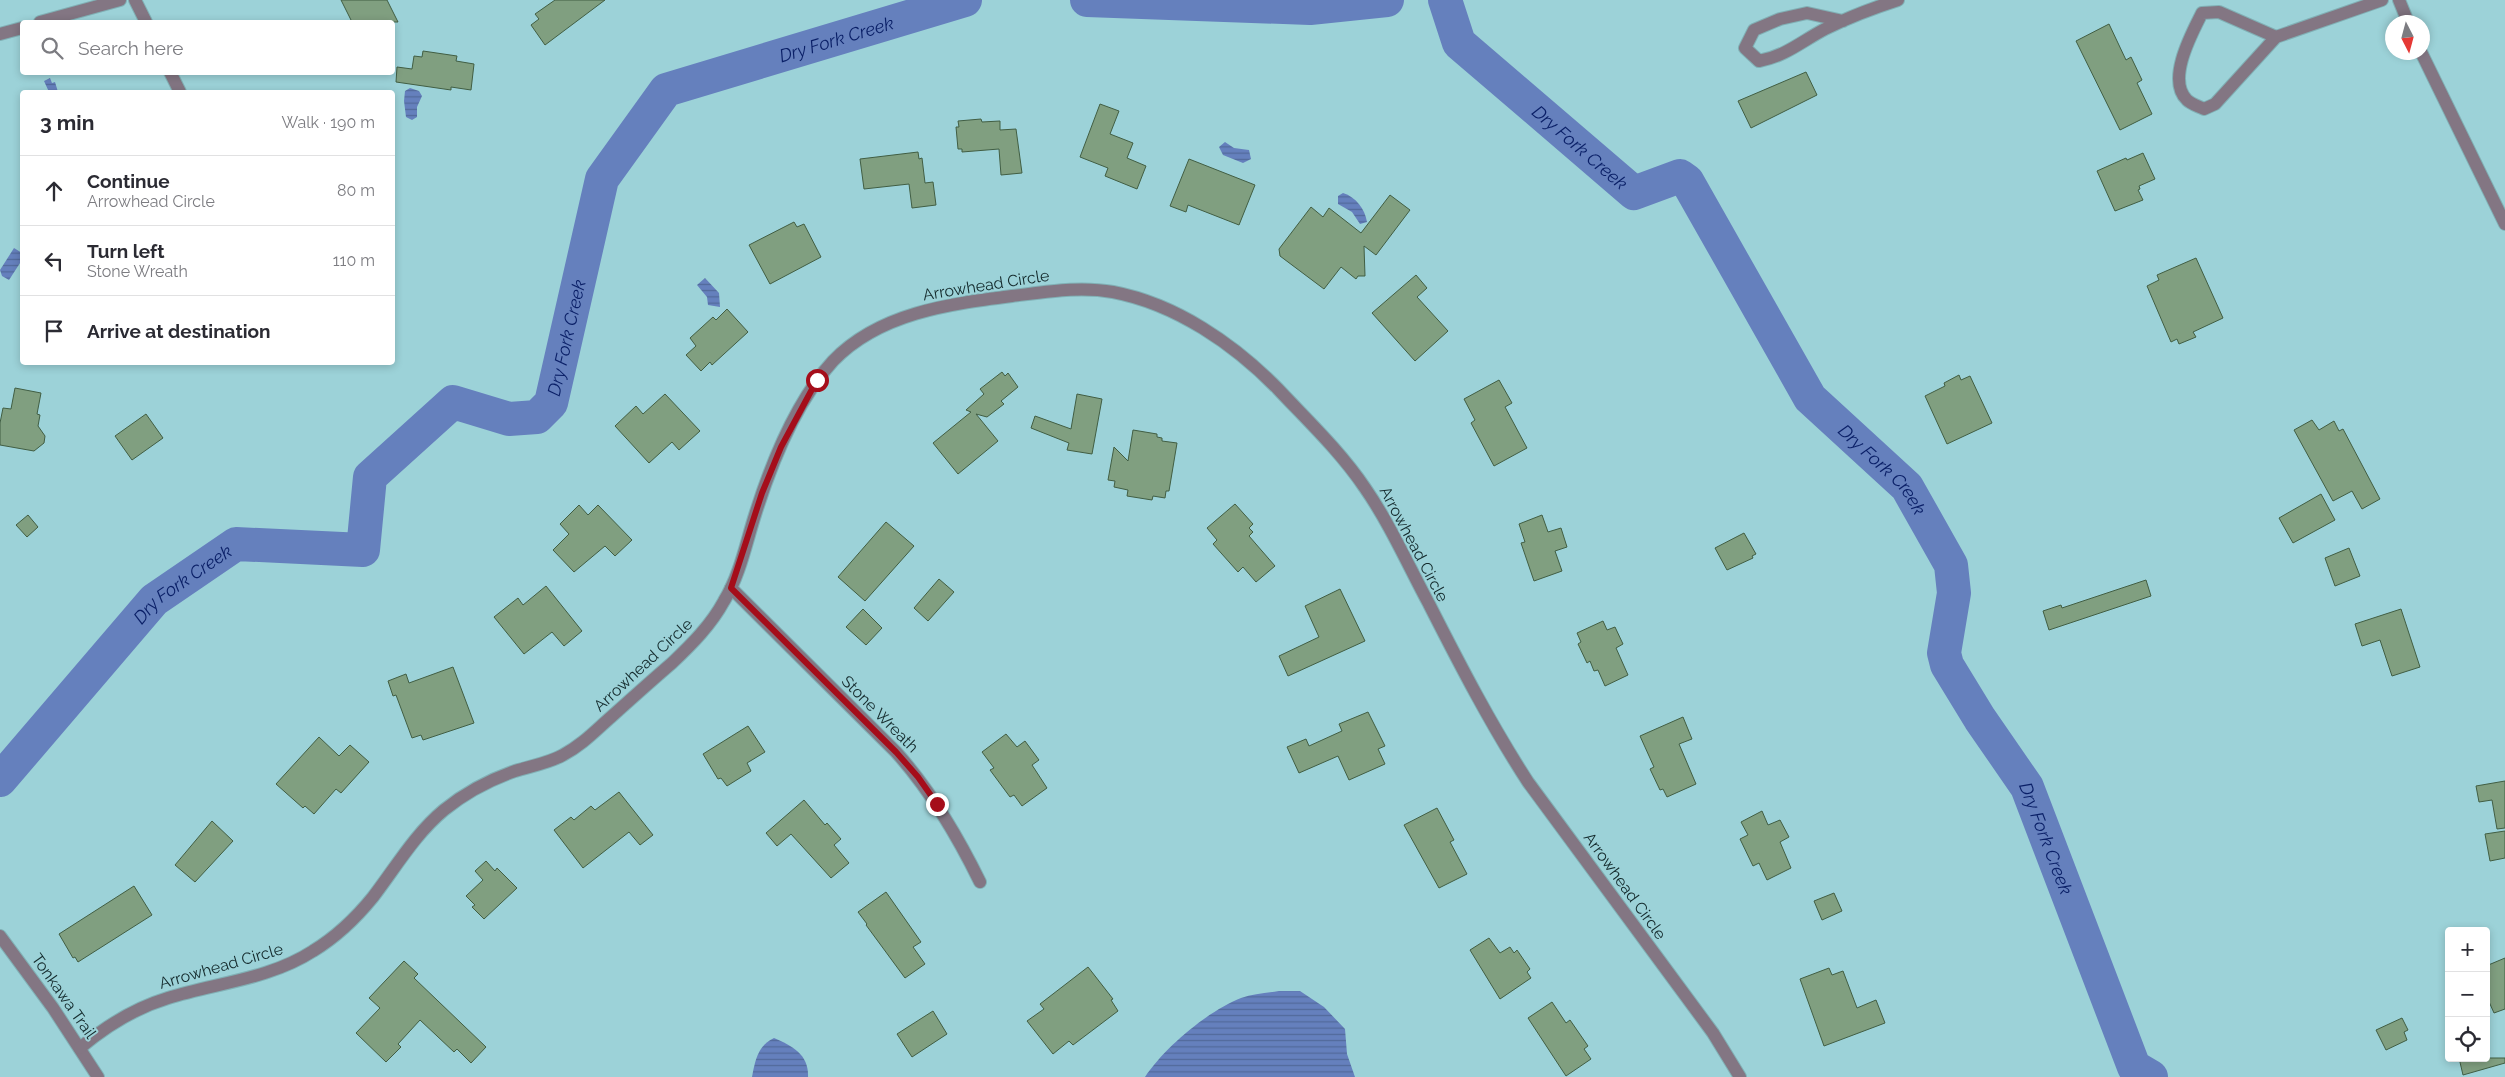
<!DOCTYPE html>
<html lang="en">
<head>
<meta charset="utf-8">
<style>
	:root { --surface:#fff; --page:#f2f2f3; --text:#2b2b33; --muted:#7c7c81; --line:#e1e1e2 }
	body { margin:0; font-family:Raleway,sans-serif; background:var(--page); color:var(--text) }
	.controls { position:absolute; right:15px; bottom:15px; display:grid; overflow:hidden; border-radius:5px; box-shadow:0 2px 8px #0003 }
	.controls button { width:45px; height:45px; display:grid; place-items:center; padding:0; border:0; border-bottom:1px solid var(--line); background:var(--surface); color:var(--text); font:25px sans-serif }
	.compass { position:absolute; left:2385px; top:15px; width:45px; height:45px; border-radius:50%; background:var(--surface); box-shadow:0 2px 8px #0003; rotate:174deg }
	.stop { position:absolute; width:15px; height:15px; margin:-11px; border:4px solid #a50d1a; border-radius:50%; background:#fff }
	.stop.end { background:#a50d1a; border-color:#fff; box-shadow:0 1px 5px #0008 }
	.list { margin:0; padding:0; list-style:none }
	h2 { display:flex; justify-content:space-between; align-items:center; height:65px; margin:0; padding:0 20px; font-size:21px }
	h2 small { font-size:16px; font-weight:400; color:var(--muted) }
	.list li { display:grid; grid-template-columns:32px 1fr auto; gap:15px; align-items:center; box-sizing:border-box; height:70px; padding:0 20px; border-top:1px solid var(--line) }
	.list b { display:block; font-size:19px; white-space:nowrap }
	.list p { margin:0; font-size:16px; white-space:nowrap; color:var(--muted) }
	.list em { font-size:16px; font-style:normal; color:var(--muted) }
	.icon { flex:none; width:28px; height:28px; fill:none; stroke:currentColor; stroke-width:2; stroke-linecap:round; stroke-linejoin:round }
	.map { position:relative; flex:none; width:2505px; height:1077px; overflow:hidden }
	.search { position:absolute; background:var(--surface); box-shadow:0 2px 8px #0003; left:20px; top:20px; width:375px; height:55px; display:flex; align-items:center; gap:12px; box-sizing:border-box; padding:0 18px; border-radius:5px; color:var(--muted); font-size:19px }
	.panel { position:absolute; background:var(--surface); box-shadow:0 2px 8px #0003; left:20px; top:90px; width:375px; height:275px; border-radius:5px }
	.map>svg:first-child { display:block }
	.water { fill:url(#water-rules) }
	.lines { fill:none; stroke-linecap:round; stroke-linejoin:round }
	.river { stroke:#6580bd; stroke-width:34 }
	.building { fill:#809f80; stroke:#415e43 }
	.minor-casing { stroke:#81b0b5; stroke-width:14 }
	.minor { stroke:#837683; stroke-width:12 }
	.route { stroke:#a50d1a; stroke-width:6 }
	.labels { text-anchor:middle; dominant-baseline:central; stroke-width:4; stroke-linejoin:round; paint-order:stroke }
	.street-label { font-size:16px; fill:#13292b; stroke:#9cd2d8 }
	.water-label { font-size:18px; font-style:italic; fill:#0a1f67; stroke:#9cd2d8 }
</style>
</head>
<body>
<div class="map">
<svg width="2505" height="1077" viewBox="0 0 2505 1077">
	<defs>
		<pattern id="water-rules" width="6" height="5" patternUnits="userSpaceOnUse" patternTransform="scale(1.25)"><rect width="6" height="5" fill="#6580bd"/><path d="M0 2.5h6" fill="none" stroke="#52699a"/></pattern>
	</defs>
	<rect width="100%" height="100%" fill="#9cd2d8"/>
	<g class="water">
		<path d="M50 78 52 83 55 82 58 92H49L44 81Z"/>
		<path d="M410 88 419 91 422 96 417 107V117L412 120 406 117 404 101 405 91Z"/>
		<path d="M1225 142 1234 148 1249 150 1251 159 1243 163 1223 155 1219 147Z"/>
		<path d="M1343 193C1356 197 1365 209 1367 222L1360 224 1352 212 1338 204V196Z"/>
		<path d="M14 248 22 253V260L9 280 2 276 0 270Z"/>
		<path d="M705 278 719 293 720 307 708 305 707 297 697 285Z"/>
		<path d="M1279 991H1300L1324 1007 1345 1029 1347 1054 1355 1077H1145C1165 1047 1208 1011 1241 998 1253 994 1267 993 1279 991Z"/>
		<path d="M774 1038C793 1046 809 1055 808 1077H752C755 1061 758 1045 774 1038Z"/>
	</g>
	<g class="lines">
		<g class="river">
			<path d="M1087 0 1310 8 1387 0"/>
			<path id="s1" d="M1445 0 1459 43 1634 193 1680 176 1687 181 1810 398 1907 487 1951 565 1954 593 1944 653 1947 665 1980 719 2027 787 2134 1067 2151 1077"/>
			<path id="s2" d="M0 780 154 600 236 544 363 550 370 477 453 402 509 419 537 417 551 403 602 179 666 90 965 0"/>
		</g>
	</g>
	<g class="building">
		<path d="M341 0H387L398 22H352Z"/>
		<path d="M555 0H605L545 45 531 25 539 19 535 14Z"/>
		<path d="M2109 24 2126 60 2131 57 2142 80 2137 83 2152 114 2120 130 2076 41Z"/>
		<path d="M423 51 457 56 456 61 474 64 471 90 451 87V90L396 82 397 67 412 69 414 56 422 57Z"/>
		<path d="M1806 72 1817 95 1751 128 1738 101Z"/>
		<path d="M1100 104 1119 111 1110 134 1133 143 1127 158 1146 166 1137 189 1105 176 1108 168 1080 157Z"/>
		<path d="M981 119 982 122 1000 121V130L1016 129 1022 173 1001 175 999 149 962 152V149H958L956 127H959L958 121Z"/>
		<path d="M918 152 919 159 922 158 925 183 933 182 936 205 912 208 909 184 864 189 860 159Z"/>
		<path d="M2143 153 2155 179 2139 186 2140 189 2138 190 2143 200 2115 211 2097 171 2126 158 2127 160Z"/>
		<path d="M1189 159 1255 185 1239 225 1188 205 1186 212 1170 206Z"/>
		<path d="M1390 195 1410 210 1376 255 1364 246 1365 276H1358L1356 279 1341 267 1324 289 1280 256 1279 249 1311 207 1323 217 1329 208 1361 233Z"/>
		<path d="M794 222 797 227 804 224 821 257 770 284 749 245Z"/>
		<path d="M2196 258 2223 318 2193 332 2196 337 2179 344 2177 339 2171 342 2147 286 2159 280 2157 275Z"/>
		<path d="M1416 275 1427 288 1417 297 1448 331 1415 361 1372 313Z"/>
		<path d="M727 309 748 332 712 365 710 362 701 371 686 355 696 346 690 338 713 317 716 320Z"/>
		<path d="M1002 372 1005 376 1008 373 1018 387 1001 401 1004 404 987 417 976 414 998 441 958 474 933 443 971 412 966 410 984 394 980 389Z"/>
		<path d="M1959 375 1961 380 1970 376 1992 423 1947 444 1925 396 1945 386 1944 383Z"/>
		<path d="M1499 380 1512 403 1505 407 1527 448 1494 466 1471 423 1475 420 1464 399Z"/>
		<path d="M15 388 41 393 37 414 40 415 38 426 45 436 44 443 34 451 0 445V423L3 408 11 409Z"/>
		<path d="M665 394 700 431 679 450 672 442 649 463 615 426 636 406 643 414Z"/>
		<path d="M1077 394 1102 399 1092 454 1067 450 1069 443 1031 428 1035 416 1071 429Z"/>
		<path d="M146 414 163 438 132 460 115 436Z"/>
		<path d="M2312 420 2319 430 2334 421 2339 431 2343 429 2380 499 2362 509 2352 491 2333 501 2294 430Z"/>
		<path d="M1133 430 1157 434V437L1162 438V441L1177 443 1169 491H1166L1165 498 1153 496 1152 500 1127 496 1128 490 1114 487 1115 481 1108 480 1114 447 1128 461Z"/>
		<path d="M2321 494 2335 520 2293 543 2279 518Z"/>
		<path d="M1235 504 1253 524 1249 528 1253 532 1249 536 1275 566 1256 582 1243 567 1238 572 1213 544 1217 540 1207 528Z"/>
		<path d="M579 505 588 515 598 505 632 540 615 556 605 546 574 572 553 550 569 534 560 524Z"/>
		<path d="M28 515 38 527 27 537 16 525Z"/>
		<path d="M1542 515 1548 532 1561 528 1567 547 1555 551 1562 571 1534 581 1521 543 1525 542 1519 524Z"/>
		<path d="M886 522 914 546 865 601 838 577Z"/>
		<path d="M1744 533 1756 554 1752 556 1753 558 1727 570 1715 548Z"/>
		<path d="M2349 548 2360 576 2335 586 2325 558Z"/>
		<path d="M939 579 954 592 928 621 914 608Z"/>
		<path d="M2146 580 2151 596 2049 630 2043 611 2061 605 2062 608Z"/>
		<path d="M546 586 582 631 564 646 552 632 524 654 494 617 518 598 523 605Z"/>
		<path d="M1340 589 1365 641 1288 676 1279 656 1319 637 1305 606Z"/>
		<path d="M863 609 882 628 866 645 846 627Z"/>
		<path d="M2401 609 2420 667 2392 676 2380 640 2362 646 2355 624Z"/>
		<path d="M1603 621 1607 630 1615 627 1623 644 1616 648 1628 675 1605 686 1598 670 1594 671 1590 661 1587 663 1578 644 1581 642 1577 633Z"/>
		<path d="M453 667 474 723 423 740 421 735 412 738 396 695 393 696 388 681 406 674 409 683Z"/>
		<path d="M1368 712 1385 746 1378 749 1385 764 1349 780 1338 756 1299 773 1287 747 1306 739 1309 746 1342 731 1339 724Z"/>
		<path d="M1683 717 1692 739 1679 744 1696 784 1667 797 1663 789 1660 790 1650 769 1654 767 1640 736Z"/>
		<path d="M748 726 765 752 747 763 751 771 727 786 721 778 718 779 703 754Z"/>
		<path d="M1006 734 1017 747 1025 741 1039 760 1032 765 1047 788 1022 806 1014 795 1010 797 990 770 994 768 982 752Z"/>
		<path d="M319 737 339 756 350 745 369 762 341 793 336 789 314 814 305 806 303 808 276 784Z"/>
		<path d="M2505 781V828L2497 829 2492 800 2479 802 2476 786Z"/>
		<path d="M619 792 653 835 640 845 629 832 583 868 554 830 571 817 574 820 591 806 595 810Z"/>
		<path d="M804 800 825 825 827 823 841 839 834 845 849 863 831 878 791 834 777 846 766 833Z"/>
		<path d="M1437 808 1454 840 1450 842 1467 874 1439 888 1404 825Z"/>
		<path d="M1762 811 1768 825 1780 820 1789 837 1780 842 1791 868 1767 880 1759 863 1753 866 1740 839 1748 835 1741 822Z"/>
		<path d="M212 821 233 841 195 882 175 865Z"/>
		<path d="M2505 831V858L2490 861 2485 834Z"/>
		<path d="M486 861 495 871 497 868 517 888 484 919 472 907 475 905 466 896 483 880 475 871Z"/>
		<path d="M134 886 152 915 78 962 75 957 73 958 59 934Z"/>
		<path d="M886 892 921 942 913 947 925 964 905 978 866 925 867 924 858 912Z"/>
		<path d="M1834 893 1842 911 1822 920 1814 901Z"/>
		<path d="M1489 938 1500 953 1510 947 1514 953 1517 950 1530 969 1527 972 1531 978 1500 999 1470 950Z"/>
		<path d="M2505 958V1009L2494 1013 2486 995V966Z"/>
		<path d="M404 961 418 974 414 978 486 1047 471 1063 457 1049 454 1052 420 1020 398 1044 401 1047 386 1062 356 1033 380 1008 369 998Z"/>
		<path d="M1088 967 1113 999 1111 1000 1118 1011 1073 1045 1069 1041 1053 1054 1027 1021 1044 1009 1040 1004Z"/>
		<path d="M1829 968 1832 975 1843 971 1857 1008 1876 1000 1885 1023 1824 1046 1800 979Z"/>
		<path d="M1552 1002 1566 1023 1570 1020 1588 1046 1584 1049 1591 1059 1566 1076 1528 1018Z"/>
		<path d="M933 1011 947 1034 912 1057 897 1034Z"/>
		<path d="M2402 1018 2408 1030 2404 1032 2407 1040 2386 1050 2376 1030Z"/>
		<path d="M2459 1058H2505V1063L2463 1075Z"/>
	</g>
	<g class="lines">
		<defs>
			<g id="minor">
				<path d="M135 0 146 22"/>
				<path d="M2399 0 2408 22"/>
				<path d="M1843 21 1807 13 1780 19 1754 30 1745 48 1759 61C1786 56 1802 41 1825 29 1849 17 1873 8 1898 0"/>
				<path d="M40 22 120 0"/>
				<path d="M0 34 22 28"/>
				<path d="M2276 37 2219 12 2202 13C2192 33 2166 80 2187 100 2191 104 2198 106 2204 109L2215 104 2276 37 2382 0"/>
				<path d="M2421 52 2505 224"/>
				<path d="M170 72 180 92"/>
				<path d="M731 588 896 752C931 791 957 835 980 882"/>
				<path d="M0 936 53 1008 98 1077"/>
				<path d="M80 1048C106 1026 135 1008 168 998 216 983 270 979 313 951 336 937 356 918 373 897 396 867 415 834 444 810 465 793 489 780 515 771 531 766 549 763 563 755 582 745 595 731 611 717 631 699 651 681 672 663 692 644 711 625 724 601 740 575 746 543 755 515 771 464 797 400 833 361 879 313 949 304 1012 296 1046 292 1079 286 1113 292 1176 304 1234 344 1278 389 1308 421 1340 451 1365 488 1390 524 1408 565 1429 604 1460 665 1491 725 1528 782L1713 1033 1740 1077"/>
			</g>
		</defs>
		<use href="#minor" class="minor-casing"/>
		<use href="#minor" class="minor"/>
	</g>
	<g class="lines">
		<path class="route" d="M817 380 781 447 762 493 731 588 896 752 918 777 937 804"/>
	</g>
	<g class="labels">
		<g class="street-label">
			<text transform="translate(986 285) rotate(-9)">Arrowhead Circle</text>
			<text transform="translate(1414 544) rotate(62)">Arrowhead Circle</text>
			<text transform="translate(643 665) rotate(-43)">Arrowhead Circle</text>
			<text transform="translate(880 714) rotate(45)">Stone Wreath</text>
			<text transform="translate(1625 886) rotate(54)">Arrowhead Circle</text>
			<text transform="translate(221 966) rotate(-16)">Arrowhead Circle</text>
			<text transform="translate(64 996) rotate(55)">Tonkawa Trail</text>
		</g>
		<g class="water-label">
			<text stroke="none"><textPath href="#s2" startOffset="1272">Dry Fork Creek</textPath></text>
			<text stroke="none"><textPath href="#s1" startOffset="205">Dry Fork Creek</textPath></text>
			<text stroke="none"><textPath href="#s2" startOffset="822">Dry Fork Creek</textPath></text>
			<text stroke="none"><textPath href="#s1" startOffset="685">Dry Fork Creek</textPath></text>
			<text stroke="none"><textPath href="#s2" startOffset="269">Dry Fork Creek</textPath></text>
			<text stroke="none"><textPath href="#s1" startOffset="1106">Dry Fork Creek</textPath></text>
		</g>
	</g>
</svg>
<div class="controls">
<button>+</button>
<button>−</button>
<button><svg class="icon" aria-label="locate" viewBox="0 0 24 24"><circle cx="12" cy="12" r="6"/><path d="M12 2v4M12 18v4M2 12h4M18 12h4"/></svg></button>
</div>
<svg class="compass" viewBox="-18 -18 36 36"><path d="M0-13l5 13h-10z" fill="#e53935"/><path d="M0 13l5-13h-10z" fill="#7c7c81"/></svg>
<div class="stop" style="left:817px;top:380px"></div>
<div class="stop end" style="left:937px;top:804px"></div>
<div class="search"><svg class="icon" aria-label="search" viewBox="0 0 24 24"><circle cx="10" cy="10" r="6"/><path d="M15 15l6 6"/></svg>Search here</div>
<section class="panel">
<h2>3 min<small>Walk · 190 m</small></h2>
<ul class="list">
<li><svg class="icon" aria-label="ahead" viewBox="0 0 24 24"><path d="M12 20V5M6 11l6-6 6 6"/></svg><div><b>Continue</b><p>Arrowhead Circle</p></div><em>80 m</em></li>
<li><svg class="icon" aria-label="left" viewBox="0 0 24 24"><path d="M17 20v-9H6M10 6l-5 5 5 5"/></svg><div><b>Turn left</b><p>Stone Wreath</p></div><em>110 m</em></li>
<li><svg class="icon" aria-label="arrive" viewBox="0 0 24 24"><path d="M6 21V4h12l-3 4 3 4H6"/></svg><div><b>Arrive at destination</b></div></li>
</ul>
</section>
</div>
</body>
</html>
